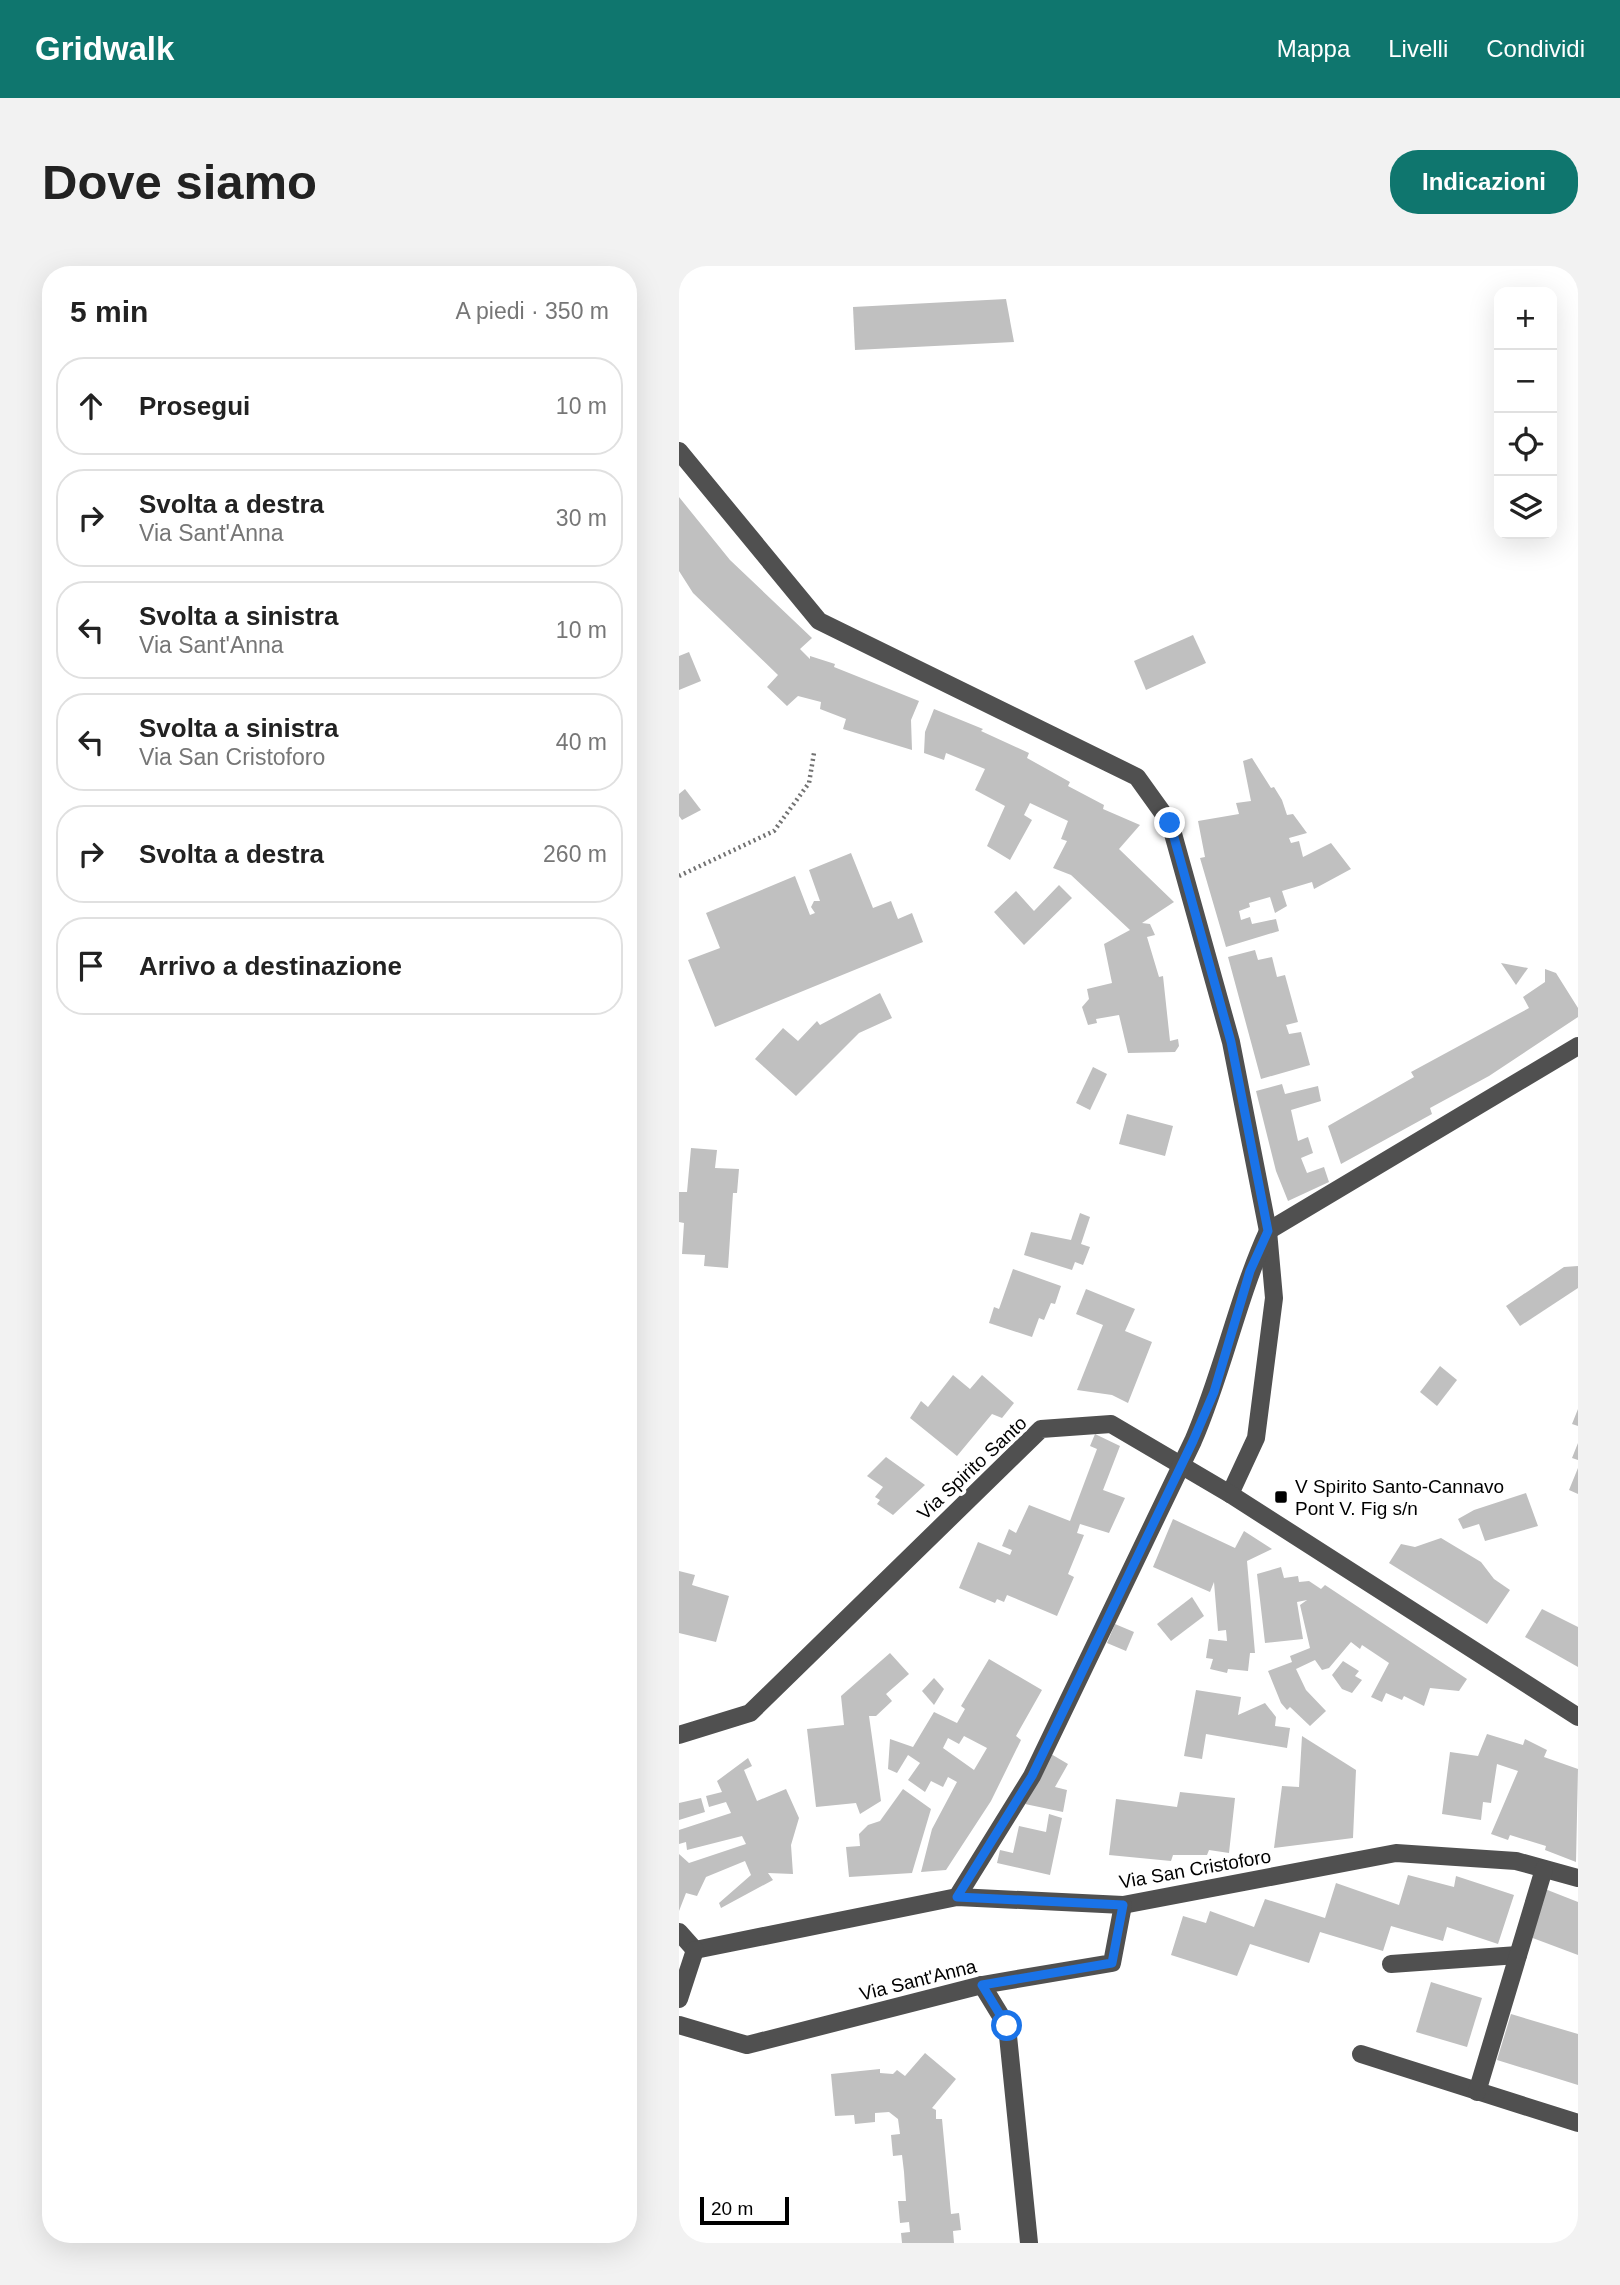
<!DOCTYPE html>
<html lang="it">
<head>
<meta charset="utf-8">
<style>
	:root { --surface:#fff; --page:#f2f2f2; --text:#222; --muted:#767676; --line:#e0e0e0; --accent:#0f766e }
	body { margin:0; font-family:Helvetica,sans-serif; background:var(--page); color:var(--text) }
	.controls { position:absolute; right:21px; top:21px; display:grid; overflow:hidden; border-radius:14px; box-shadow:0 7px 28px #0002 }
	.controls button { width:63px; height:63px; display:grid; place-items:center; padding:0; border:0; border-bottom:2px solid var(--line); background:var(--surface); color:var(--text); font:35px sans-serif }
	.scale { position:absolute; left:21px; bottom:18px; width:89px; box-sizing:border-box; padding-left:7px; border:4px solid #000; border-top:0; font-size:19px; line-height:24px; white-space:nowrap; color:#000; -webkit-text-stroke:5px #fff; paint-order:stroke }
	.stop { position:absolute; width:21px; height:21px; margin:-16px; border:5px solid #1a73e8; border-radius:50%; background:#fff }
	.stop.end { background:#1a73e8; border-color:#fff; box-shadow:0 2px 7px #0008 }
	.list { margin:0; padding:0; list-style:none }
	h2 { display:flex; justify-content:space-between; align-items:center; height:91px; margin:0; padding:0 28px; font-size:30px }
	h2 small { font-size:23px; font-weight:400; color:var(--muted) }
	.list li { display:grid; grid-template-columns:46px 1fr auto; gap:21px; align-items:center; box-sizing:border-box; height:98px; margin:0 14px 14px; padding:0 14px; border:2px solid var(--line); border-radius:28px }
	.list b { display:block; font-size:26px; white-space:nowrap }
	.list p { margin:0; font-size:23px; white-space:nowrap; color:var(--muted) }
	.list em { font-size:23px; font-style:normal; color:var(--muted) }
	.icon { flex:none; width:38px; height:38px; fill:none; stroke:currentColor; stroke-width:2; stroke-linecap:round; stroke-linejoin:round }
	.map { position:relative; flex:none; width:899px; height:1977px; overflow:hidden; border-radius:28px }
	header { display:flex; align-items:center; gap:42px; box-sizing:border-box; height:98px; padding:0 35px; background:var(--accent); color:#fff }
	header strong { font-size:33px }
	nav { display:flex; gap:38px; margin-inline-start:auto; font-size:24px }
	.intro { display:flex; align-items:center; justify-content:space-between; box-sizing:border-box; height:168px; padding:0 42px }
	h1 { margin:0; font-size:49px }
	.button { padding:18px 32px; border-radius:28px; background:var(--accent); color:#fff; font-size:24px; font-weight:700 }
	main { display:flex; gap:42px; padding:0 42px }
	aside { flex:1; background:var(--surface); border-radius:28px; box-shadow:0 7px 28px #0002 }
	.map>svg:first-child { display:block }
	.building { fill:#c0c0c0; fill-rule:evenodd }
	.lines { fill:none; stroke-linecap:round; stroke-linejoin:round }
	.path { stroke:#727272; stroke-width:4.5; stroke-dasharray:2 3.5; stroke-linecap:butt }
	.minor { stroke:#505050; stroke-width:18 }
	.route { stroke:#1a73e8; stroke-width:9 }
	.poi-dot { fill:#000; stroke:#fff; stroke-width:2.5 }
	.labels { text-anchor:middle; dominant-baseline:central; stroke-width:7; stroke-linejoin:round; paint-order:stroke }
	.street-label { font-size:19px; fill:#000; stroke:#fff }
	.poi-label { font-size:19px; fill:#000; stroke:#fff; text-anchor:start }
</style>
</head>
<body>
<header>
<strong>Gridwalk</strong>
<nav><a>Mappa</a><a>Livelli</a><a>Condividi</a></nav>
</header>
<div class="intro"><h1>Dove siamo</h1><a class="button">Indicazioni</a></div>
<main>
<aside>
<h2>5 min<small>A piedi · 350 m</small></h2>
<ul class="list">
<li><svg class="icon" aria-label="ahead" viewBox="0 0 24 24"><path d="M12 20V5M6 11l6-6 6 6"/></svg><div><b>Prosegui</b></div><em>10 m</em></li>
<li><svg class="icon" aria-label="right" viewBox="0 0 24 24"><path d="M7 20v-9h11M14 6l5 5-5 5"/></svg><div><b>Svolta a destra</b><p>Via Sant'Anna</p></div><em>30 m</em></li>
<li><svg class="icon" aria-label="left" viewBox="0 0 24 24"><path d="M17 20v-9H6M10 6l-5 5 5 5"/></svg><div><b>Svolta a sinistra</b><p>Via Sant'Anna</p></div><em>10 m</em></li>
<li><svg class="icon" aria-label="left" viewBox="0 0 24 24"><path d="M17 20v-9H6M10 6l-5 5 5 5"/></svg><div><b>Svolta a sinistra</b><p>Via San Cristoforo</p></div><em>40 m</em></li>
<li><svg class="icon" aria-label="right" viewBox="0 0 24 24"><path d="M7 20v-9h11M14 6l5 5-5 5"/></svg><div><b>Svolta a destra</b></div><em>260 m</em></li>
<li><svg class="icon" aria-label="arrive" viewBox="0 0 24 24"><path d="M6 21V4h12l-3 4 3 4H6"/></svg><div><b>Arrivo a destinazione</b></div></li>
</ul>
</aside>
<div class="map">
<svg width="899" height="1977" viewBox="0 0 899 1977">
	<rect width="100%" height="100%" fill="#fff"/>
	<g class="building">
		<path d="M327 33 335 76 176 84 174 41Z"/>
		<path d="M0 231 51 294 133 372 121 383 131 393V390L156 398 155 401 240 435 232 454 233 484 164 463 167 453 141 443 142 436 119 430 108 440 88 421 99 409 14 327 0 305Z"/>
		<path d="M514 369 527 397 467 424 455 395Z"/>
		<path d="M10 386 22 415 0 424V390Z"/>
		<path d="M255 443 304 463 302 465 350 487 348 492 391 516 389 520 425 539 424 543 461 559 440 583 495 636 463 657 471 658 476 669 468 671 480 711 484 710 491 775 499 773 500 780 496 786 449 787 440 749 417 753 418 757 409 759 403 741 410 733 408 723 433 717 425 678 451 664 392 609 374 602 388 575 382 573 389 555 351 537 345 549 353 554 331 594 308 580 326 540 296 524 306 503 267 487 265 494 245 487 246 466Z"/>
		<path d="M573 492 592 522 595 521 603 534 608 549 614 548 628 567 610 572 612 577 620 575 624 591 652 577 672 603 635 623 633 616 603 625 608 640 596 647 591 631 570 637 571 641 560 645 562 654 571 651 573 658 597 653 600 665 547 681 521 592 526 591 519 555 560 548 557 537 572 535 564 495Z"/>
		<path d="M6 523 22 544 3 554 0 550V528Z"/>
		<path d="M172 587 194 642 212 635 219 653 233 647 244 676 36 761 9 694 41 682 27 647 116 610 131 649 136 647 132 641 135 635H141L130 604Z"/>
		<path d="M380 619 393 632 345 679 315 646 337 625 355 645Z"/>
		<path d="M576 684 579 694 593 691 598 711 606 709 619 756 607 759 610 768 622 766 631 799 582 813 549 691Z"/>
		<path d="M822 697 849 702 837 719Z"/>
		<path d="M866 703 877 707 899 742V751L810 810 751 842 753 848 662 898 649 860 735 811 732 806 850 742 844 731 866 716Z"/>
		<path d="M201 727 213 752 180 767 117 830 76 793 104 762 119 775 138 755 141 759Z"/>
		<path d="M414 801 428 808 411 844 397 837Z"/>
		<path d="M603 818 606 828 639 820 642 835 612 844 619 875 629 871 634 887 622 892 628 907 645 901 650 916 609 935 597 905 577 825Z"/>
		<path d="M448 848 494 860 486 890 440 878Z"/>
		<path d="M12 882 38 884 36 902 60 903 58 927H54L49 1002 25 1000 26 989 3 988 5 957 0 956V926H8Z"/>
		<path d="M401 947 411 951 402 978 411 981 404 999 396 996 393 1004 345 989 352 966 392 974Z"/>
		<path d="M899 1000V1022L841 1060 827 1040 885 1001Z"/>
		<path d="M334 1003 382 1020 376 1038 372 1037 365 1054 360 1052 353 1071 310 1057 315 1041 320 1043Z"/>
		<path d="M407 1023 456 1043 446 1065 473 1076 449 1137 433 1129 398 1124 424 1059 397 1048Z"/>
		<path d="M761 1100 778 1114 758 1140 741 1126Z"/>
		<path d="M274 1109 291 1123 303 1109 335 1137 323 1152 313 1148 278 1190 231 1152 242 1135 249 1141Z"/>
		<path d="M899 1143V1160L893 1158Z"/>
		<path d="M416 1168 441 1180 424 1224 446 1232 430 1267 401 1258 398 1267 405 1269 389 1308 395 1311 378 1350 328 1329 325 1336 318 1333 316 1337 280 1322 299 1276 331 1289 333 1284 323 1280 330 1263 337 1267 350 1239 391 1255 418 1183 411 1180Z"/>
		<path d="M899 1177V1194L893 1192Z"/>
		<path d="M207 1191 246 1219 214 1249 198 1238 201 1234 196 1231 204 1221 188 1210Z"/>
		<path d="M899 1202V1228L890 1224Z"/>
		<path d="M847 1227 859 1260 806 1275 800 1258 784 1263 779 1253 795 1244Z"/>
		<path d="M494 1253 556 1282 565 1265 593 1283 568 1295 576 1387H571L569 1405 549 1403 548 1407 531 1403 534 1393 527 1392 530 1373 548 1375 547 1364 539 1365 535 1316 531 1326 474 1301Z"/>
		<path d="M762 1272 802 1296 815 1313 831 1324 808 1358 710 1297 722 1278 736 1281Z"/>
		<path d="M602 1301 605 1312 619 1310 620 1316 630 1315 642 1323 646 1319 788 1413 780 1425 751 1422 745 1440 725 1430 723 1434 707 1427 703 1436 692 1431 710 1397 683 1379 681 1383 672 1376 650 1402 643 1404 636 1394 617 1403 627 1424 647 1445 631 1460 611 1441 608 1444 602 1437 589 1405 613 1396 611 1390 631 1382 621 1339 628 1334 618 1336 624 1373 586 1377 578 1308Z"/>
		<path d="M0 1305 16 1309 13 1319 50 1330 37 1376 0 1367Z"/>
		<path d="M513 1331 525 1350 492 1375 478 1358Z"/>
		<path d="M863 1343 899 1361V1401L846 1371Z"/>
		<path d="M436 1358 455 1366 447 1385 428 1377Z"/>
		<path d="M211 1387 230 1408 207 1428 213 1435 197 1450H190L202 1535 181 1548 177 1537 137 1541 128 1463 165 1459 162 1430Z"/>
		<path d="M310 1393 363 1424 337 1470 342 1474 312 1535 267 1604 242 1606 253 1563 278 1516 269 1511 264 1521 252 1515 246 1526 229 1514 241 1497 229 1489 218 1507 209 1503 211 1473 234 1481 255 1446 278 1457 286 1443 282 1440ZM285 1470 308 1482 295 1504 264 1482 269 1472 280 1478Z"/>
		<path d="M664 1395 680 1405 676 1410 683 1414 673 1427 663 1423 653 1409Z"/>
		<path d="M255 1412 265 1423 255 1439 243 1425Z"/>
		<path d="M517 1424 562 1431 559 1449 586 1437 597 1451 596 1460 611 1462 608 1482 527 1468 523 1493 505 1490Z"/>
		<path d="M808 1468 844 1479 846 1473 868 1484 865 1491 899 1503 897 1596 866 1584 867 1580 831 1569 829 1574 812 1568 839 1505 818 1498 812 1537 804 1536 802 1554 763 1548 771 1486 799 1490Z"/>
		<path d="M623 1470 677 1504 674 1572 595 1582 603 1520 620 1521Z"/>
		<path d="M372 1488 389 1498 376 1521 388 1524 384 1546 346 1538Z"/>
		<path d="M69 1492 73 1500 65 1504 78 1535 107 1523 120 1552 112 1579 114 1608 89 1607 94 1614 42 1642 40 1637 72 1609 66 1595 27 1611 18 1630 7 1627 0 1645V1588L10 1597 67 1578 63 1570 8 1584 7 1576 0 1578V1564L52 1547 47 1536 30 1541 27 1530 43 1526 38 1515Z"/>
		<path d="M224 1523 252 1543 233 1607 170 1611 167 1581 181 1580 180 1568 189 1559 201 1555Z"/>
		<path d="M501 1526 556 1532 550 1587 530 1584 528 1589H494L492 1595 430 1589 437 1533 498 1541Z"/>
		<path d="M22 1532 26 1546 0 1554V1537Z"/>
		<path d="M370 1548 383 1552 371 1609 318 1597 321 1584 334 1587 340 1560 367 1566Z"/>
		<path d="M729 1609 775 1621 777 1610 835 1629 819 1678 768 1661 764 1675 712 1660 704 1685 641 1666 630 1697 571 1678 558 1710 492 1689 504 1650 527 1657 531 1645 575 1661 586 1633 646 1652 657 1617 720 1639Z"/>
		<path d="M866 1623 899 1636V1689L851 1671Z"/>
		<path d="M752 1716 803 1732 788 1781 737 1766Z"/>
		<path d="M832 1748 899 1768V1819L818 1794Z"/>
		<path d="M246 1787 277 1813 253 1842 257 1844V1853H263L272 1948 280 1947 282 1964 274 1965 275 1977H223L222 1967 231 1966 230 1956 221 1957 219 1935H227L225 1906 223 1889 214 1890 212 1869 221 1868 219 1853 210 1846 196 1847V1856L176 1858 175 1849 156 1850 152 1808 201 1803V1807L214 1808 218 1804 226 1810Z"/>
	</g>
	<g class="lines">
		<path class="path" d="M0 610 95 565 130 517 135 487"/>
		<g class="minor">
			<path d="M0 185 140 355 458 511 491 557 552 776 589 965 595 1032 577 1172 551 1228"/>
			<path d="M0 1469 71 1447 362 1163 432 1158 551 1228 899 1451"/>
			<path d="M278 1631 353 1510 514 1175C544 1106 558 1033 589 965L899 780"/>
			<path d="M0 1666 16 1684"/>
			<path d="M16 1684 278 1631 444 1639 717 1587 837 1595 899 1612"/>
			<path d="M712 1698 839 1689"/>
			<path d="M303 1719 328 1760 350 1977"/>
			<path d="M0 1733 16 1684"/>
			<path d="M0 1759 68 1779 303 1719 433 1697 444 1639"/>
			<path d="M682 1788 899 1857"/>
			<path d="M798 1826 865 1603"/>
		</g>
	</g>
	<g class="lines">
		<path class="route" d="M328 1760 303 1719 433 1697 444 1639 278 1631 353 1510 514 1175 535 1126 571 1005 589 965 552 776 491 557"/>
	</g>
	<rect class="poi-dot" x="595" y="1224" width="14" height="14" rx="3.5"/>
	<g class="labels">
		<g class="street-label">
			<text transform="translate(293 1202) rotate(-43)">Via Spirito Santo</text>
			<text transform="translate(516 1603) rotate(-10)">Via San Cristoforo</text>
			<text transform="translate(239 1714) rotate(-14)">Via Sant'Anna</text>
		</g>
		<g class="poi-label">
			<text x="616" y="1220">V Spirito Santo-Cannavo<tspan x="616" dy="22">Pont V. Fig s/n</tspan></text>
		</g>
	</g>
</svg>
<div class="controls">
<button>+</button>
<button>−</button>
<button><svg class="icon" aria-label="locate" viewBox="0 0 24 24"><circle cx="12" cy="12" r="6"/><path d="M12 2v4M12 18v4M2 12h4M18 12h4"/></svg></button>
<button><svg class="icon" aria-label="layers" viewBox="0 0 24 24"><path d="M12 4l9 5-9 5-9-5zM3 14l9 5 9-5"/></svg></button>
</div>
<div class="scale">20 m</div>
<div class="stop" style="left:328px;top:1760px"></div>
<div class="stop end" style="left:491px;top:557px"></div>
</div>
</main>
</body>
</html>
